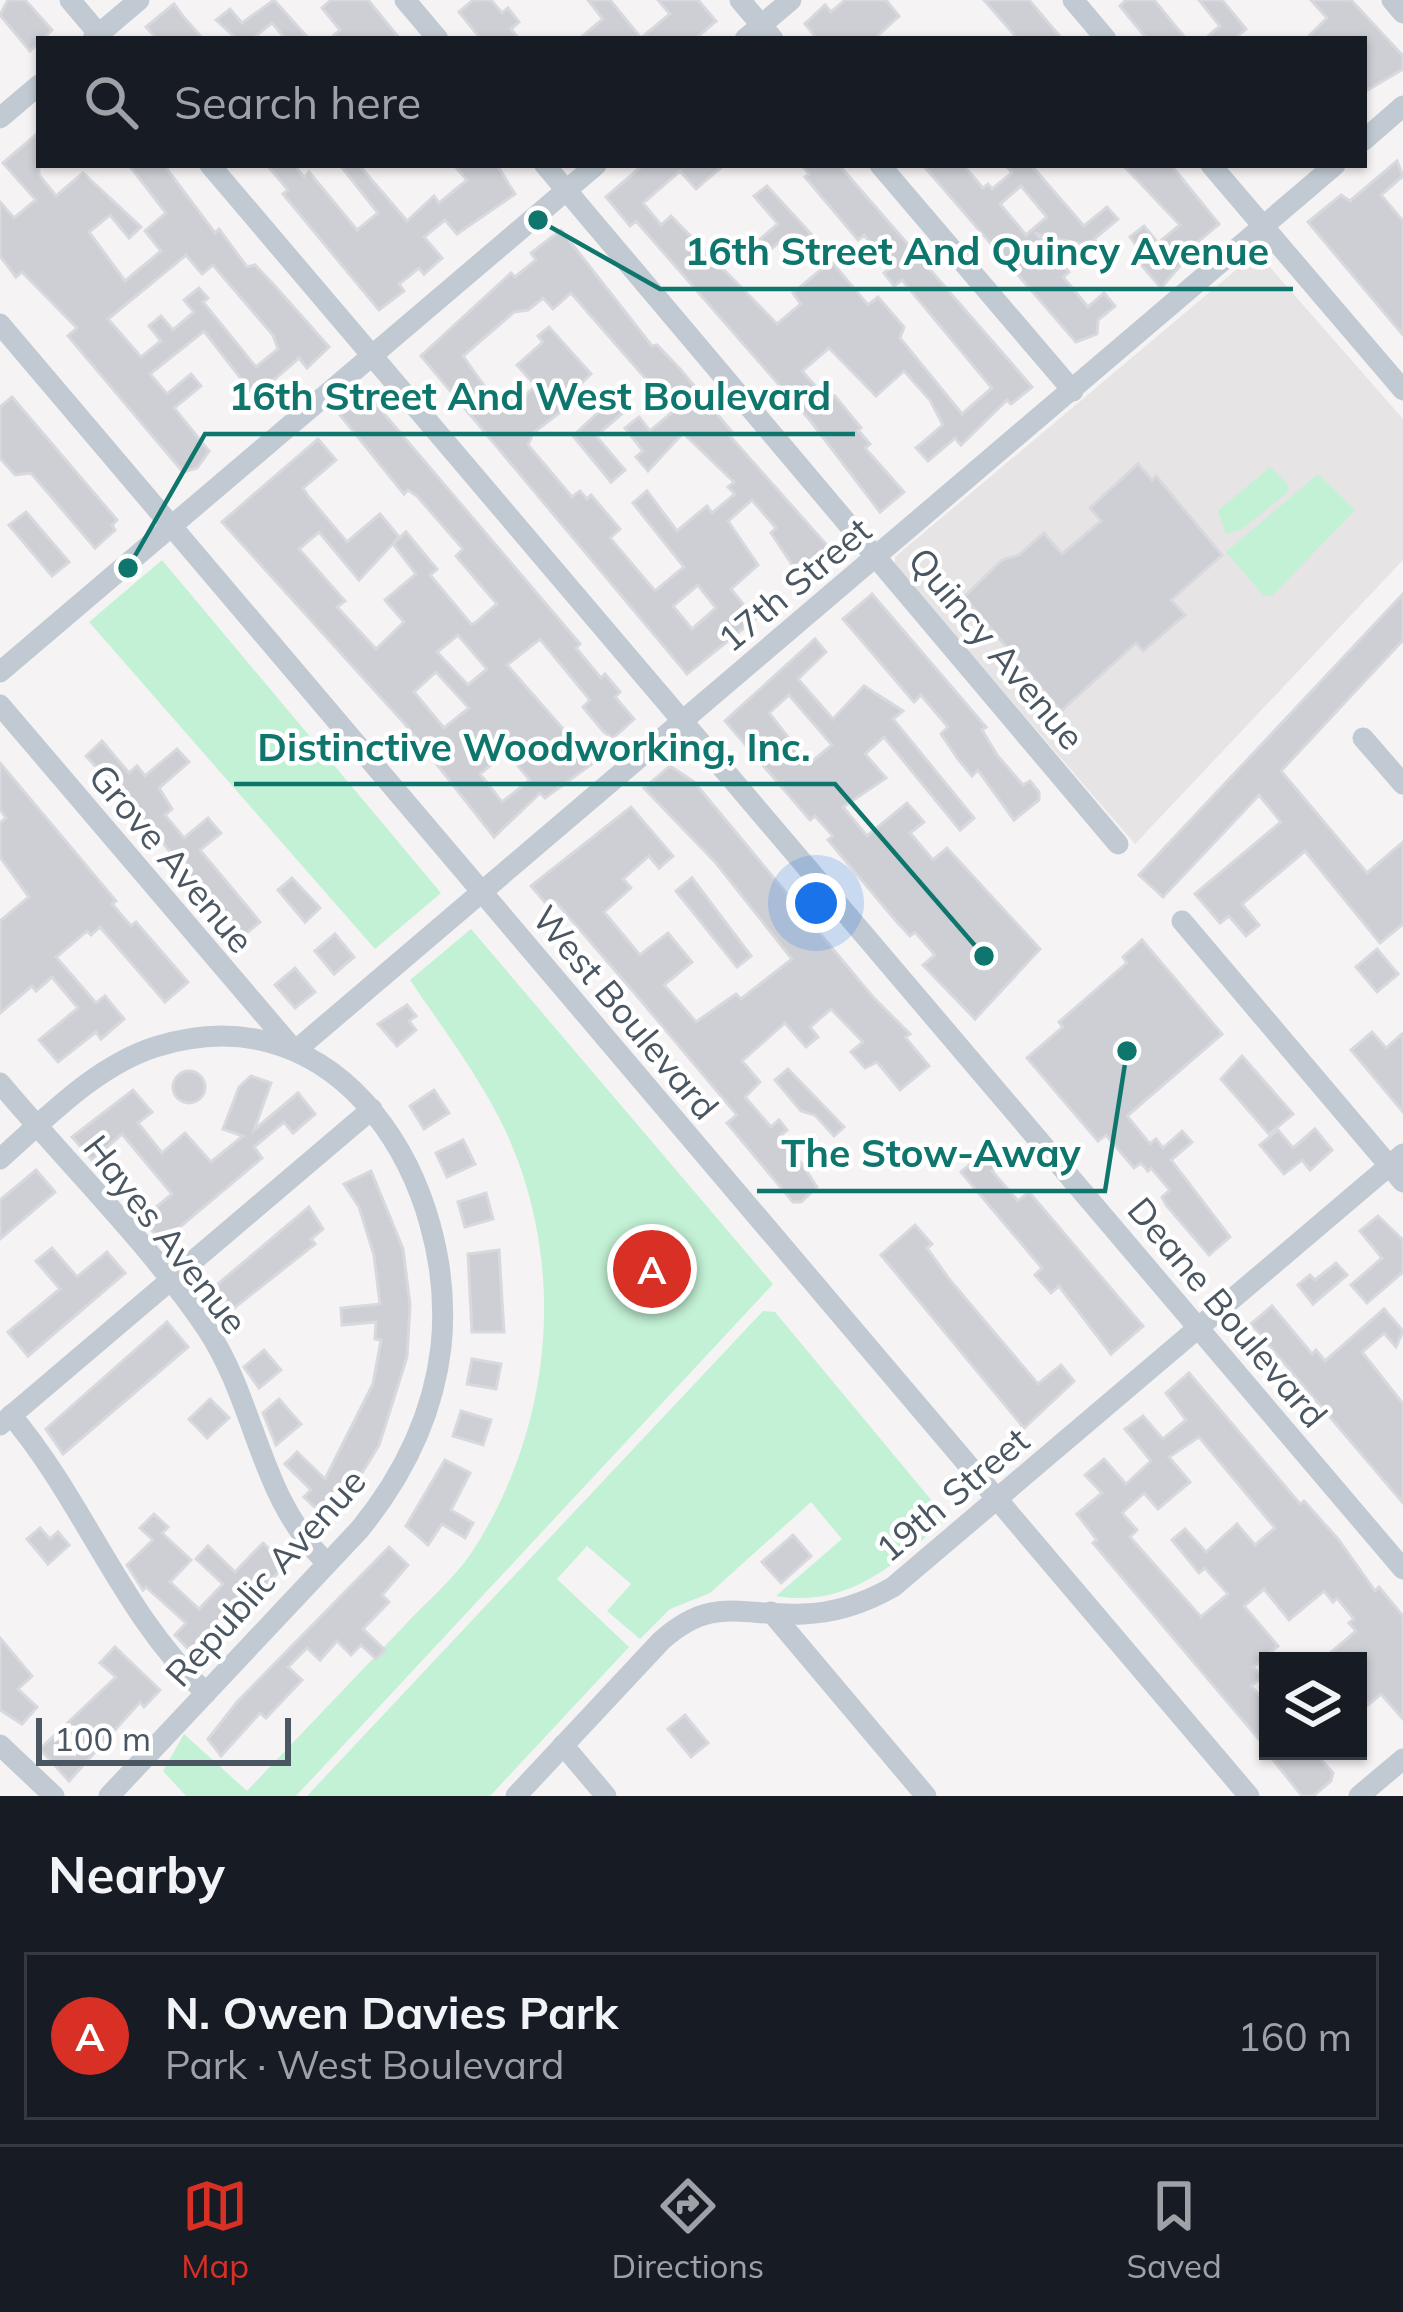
<!DOCTYPE html>
<html lang="en">
<head>
<meta charset="utf-8">
<style>
	:root { --surface:#171b24; --page:#20242c; --text:#f1f3f6; --muted:#9ea1a6; --line:#363941; --accent:#d93025 }
	body { margin:0; font-family:Mulish,sans-serif; background:var(--page); color:var(--text) }
	.controls { position:absolute; right:36px; bottom:36px; display:grid; overflow:hidden; border-radius:0px; box-shadow:0 3px 9px #0004 }
	.controls button { width:108px; height:108px; display:grid; place-items:center; padding:0; border:0; border-bottom:3px solid var(--line); background:var(--surface); color:var(--text); font:60px sans-serif }
	.scale { position:absolute; left:36px; bottom:30px; width:255px; box-sizing:border-box; padding-left:12px; border:6px solid #4a5661; border-top:0; font-size:33px; line-height:42px; white-space:nowrap; color:#4a5661; -webkit-text-stroke:9px #fff; paint-order:stroke }
	.you { position:absolute; left:816px; top:903px; width:42px; height:42px; margin:-30px; border:9px solid #fff; border-radius:50%; background:#1a73e8; box-shadow:0 0 0 18px #1a73e833 }
	.badge { display:grid; place-items:center; width:78px; height:78px; border-radius:50%; background:var(--accent); color:#fff; font-size:39px; font-weight:700 }
	.pin { position:absolute; translate:-50% -50%; border:6px solid #fff; box-shadow:0 3px 12px #0006 }
	.list { margin:0; padding:0; list-style:none }
	h2 { display:flex; justify-content:space-between; align-items:center; height:156px; margin:0; padding:0 48px; font-size:51px }
	h2 small { font-size:39px; font-weight:400; color:var(--muted) }
	.list li { display:grid; grid-template-columns:78px 1fr auto; gap:36px; align-items:center; box-sizing:border-box; height:168px; margin:0 24px 24px; padding:0 24px; border:3px solid var(--line); border-radius:0px }
	.list b { display:block; font-size:45px; white-space:nowrap }
	.list p { margin:0; font-size:39px; white-space:nowrap; color:var(--muted) }
	.list em { font-size:39px; font-style:normal; color:var(--muted) }
	.icon { flex:none; width:66px; height:66px; fill:none; stroke:currentColor; stroke-width:2; stroke-linecap:round; stroke-linejoin:round }
	.map { position:relative; flex:none; width:1403px; height:1796px; overflow:hidden }
	.search { position:absolute; background:var(--surface); box-shadow:0 3px 9px #0004; left:36px; right:36px; top:36px; height:132px; display:flex; align-items:center; gap:30px; box-sizing:border-box; padding:0 42px; border-radius:0px; color:var(--muted); font-size:45px }
	.sheet { height:348px; background:var(--surface) }
	nav { display:flex; justify-content:space-around; align-items:center; box-sizing:border-box; height:168px; border-top:3px solid var(--line); background:var(--surface); font-size:33px; color:var(--muted) }
	nav a { display:grid; justify-items:center; gap:6px }
	nav .on { color:var(--accent) }
	.map>svg:first-child { display:block }
	.education { fill:#e6e4e5 }
	.green { fill:#c3f1d5 }
	.building { fill:#cdcfd5; stroke:#d7d9de; stroke-width:3; fill-rule:evenodd }
	.lines { fill:none; stroke-linecap:round; stroke-linejoin:round }
	.minor { stroke:#c1cad2; stroke-width:21 }
	.labels { text-anchor:middle; dominant-baseline:central; stroke-width:9; stroke-linejoin:round; paint-order:stroke }
	.street-label { font-size:36px; fill:#4a5661; stroke:#fff }
	.leader { fill:none; stroke:#0f766e; stroke-width:4.5 }
	.callout-dot { fill:#0f766e; stroke:#fff; stroke-width:4.5 }
	.callout-label { font-size:39px; text-anchor:middle; font-weight:bold; fill:#0f766e; stroke:#fff; stroke-width:9; stroke-linejoin:round; paint-order:stroke }
</style>
</head>
<body>
<div class="map">
<svg width="1403" height="1796" viewBox="0 0 1403 1796">
	<rect width="100%" height="100%" fill="#f5f3f3"/>
	<path class="education" d="M1262 258 1403 419V560L1135 844 895 566V557L1249 259Z"/>
	<g class="green">
		<path d="M1270 467 1288 484 1287 493 1242 529 1226 534 1218 511Z"/>
		<path d="M1318 474 1355 510 1272 596H1264L1226 552Z"/>
		<path d="M162 560 441 893 375 949 89 622Z"/>
		<path d="M471 929 773 1284 296 1796H186L163 1771 184 1734 247 1791C299 1736 352 1681 404 1626 426 1602 454 1579 472 1552 552 1429 568 1269 507 1134 482 1080 444 1030 410 980Z"/>
		<path d="M763 1311 775 1312 947 1519C894 1564 850 1608 776 1596L842 1539 811 1502 710 1593 670 1609 640 1639 607 1611 631 1584 587 1546 557 1579 629 1647 490 1796H307Z"/>
	</g>
	<g class="building">
		<path d="M8 0H25L52 30 30 51 0 15Z"/>
		<path d="M274 0 309 39H286L272 23 252 39H237L216 20 230 9 242 23Z"/>
		<path d="M331 0H368L400 39H330L340 30 322 8Z"/>
		<path d="M473 0H491L502 13 508 8 519 22 511 29 519 39H481L459 12Z"/>
		<path d="M588 0H610L641 38 670 14 658 0H698L716 21 695 39H579L603 19Z"/>
		<path d="M845 0H886L899 16 874 39H817L805 24 825 5 831 12Z"/>
		<path d="M984 0H1029L1062 39H1018Z"/>
		<path d="M1126 0H1154L1186 39H1147L1120 6Z"/>
		<path d="M1199 0H1222L1246 29 1234 39H1205L1220 26Z"/>
		<path d="M1311 0H1351L1403 56V69L1364 92V39H1306L1327 18Z"/>
		<path d="M174 4 182 15 203 39H157L146 27Z"/>
		<path d="M39 132V175L56 196 83 173 141 227 129 238 110 215 89 232 125 281 161 251 145 231 166 213 129 165H164L215 233 219 229 247 267 255 265 274 285 329 347 307 368 299 358 270 383 277 395 263 407 204 331 150 374 167 394 191 374 201 386 174 408 209 451 197 468 183 472 68 336 77 328 22 272 16 277 0 256V202L14 218 36 200 3 163ZM186 255 202 274 213 265 273 335 278 349 256 367 203 302 208 298 199 288 184 300 194 312 173 330 161 316 149 326 161 341 141 357 108 319Z"/>
		<path d="M1397 161 1403 176 1381 195 1403 221V335L1308 222 1341 195 1350 201Z"/>
		<path d="M267 165H294L304 177 309 172 357 230 378 213 340 165H359L407 221 434 196 439 203 467 180 454 165H497L515 194 457 234 445 220 424 237 442 258 424 274 419 268 399 284 404 291 379 310 283 194 288 190Z"/>
		<path d="M643 165H724L696 189 680 171 643 203 661 225 671 216 777 324 801 304 793 293 831 261 868 305 878 297 904 327 900 338 962 414 992 388 902 280 894 286 884 273 891 267 864 235 858 240 805 177 809 174 802 165H839L1032 387 1011 404 1007 400 961 445 955 438 928 461 916 448 943 425 930 400 904 371 876 396 829 348 802 371 829 401 835 396 861 428 858 430 870 444 865 448 904 492 880 512 809 419 636 221 630 226 606 197Z"/>
		<path d="M923 165 964 166 983 188 988 184 992 189 1012 173 1006 165H1031L1084 226 1107 207 1118 219 1094 239 1103 249 1037 234 1069 272 1063 277 1088 307 1104 293 1115 306 1098 320 1097 334 1076 342ZM1021 186 1047 217 1026 235 1000 204Z"/>
		<path d="M1123 165H1171L1219 224 1180 257 1184 261 1161 288 1138 261 1145 256 1130 237 1144 226 1158 243 1180 225Z"/>
		<path d="M767 186 811 234 798 246 788 235 754 263 745 252 778 224 754 196Z"/>
		<path d="M561 230 652 346 657 345 681 370 732 432 728 434 832 551 801 578 771 533 776 528 752 500 728 521 758 565 731 589 755 619 687 674 421 356 511 273 515 277 536 260 531 253ZM571 293 674 411 650 431 639 417 625 428 643 451 636 457 648 471 683 433 734 482 728 487 735 494 712 513 707 506 677 531 647 491 633 503 684 567 655 591 610 538 620 529 591 495 587 499 580 491 572 497 528 445 533 433 572 403 567 397 591 374 549 327 538 336 543 342 517 365 536 386 515 404 505 392 495 401 463 356 514 312 528 310 543 298 553 309ZM698 585 716 608 692 629 673 606Z"/>
		<path d="M368 395 580 644 576 648 601 678 605 674 620 692 615 697 634 719 613 738 604 732 583 707 590 700 540 639 507 665 593 763 545 798 540 793 494 837 405 724 222 522 318 439 336 460 303 488 308 496 347 542 380 514 399 537 359 580 319 532 299 549 345 601 337 607 376 649 404 622 385 600 416 574 393 544 406 532 437 569 430 575 471 624 475 623 497 604 456 556 463 549 417 496 408 490 404 494 340 415ZM458 635 487 669 468 685 437 652ZM436 672 469 708 444 728 414 692ZM506 752 530 780 502 802 480 774Z"/>
		<path d="M12 397 117 520 112 525 115 530 95 548 31 473 15 475 0 458V407Z"/>
		<path d="M615 397 626 410 596 436 625 470 611 482 573 436Z"/>
		<path d="M1138 464 1152 480 1156 476 1222 555 1171 600 1185 615 1143 651 1136 643 1061 711 964 597 1002 560 1019 555 1044 533 1062 554 1101 521 1090 508Z"/>
		<path d="M26 512 69 562 52 576 9 525Z"/>
		<path d="M872 594 986 727 982 730 997 755 1023 785 1030 781 1039 792V800L1014 820 978 770 972 776 958 759 941 734 948 727 921 695 914 702 843 619Z"/>
		<path d="M1403 594V640L1281 771 1367 873 1403 842V924L1380 943 1305 851 1242 904 1259 925 1246 936 1229 916 1220 923 1195 894 1281 822 1259 795 1163 897 1139 875Z"/>
		<path d="M815 639 826 652 798 679 833 719 864 686 903 711 893 719 974 818 960 830 884 737 865 754 886 778 843 807 867 836 907 803 924 822 910 833 933 860 947 848 1040 949 975 1019 923 965 935 955 915 932 910 936 896 921 828 840 833 836 815 816 810 820 725 721ZM789 695 832 745 809 764 769 713Z"/>
		<path d="M102 741 129 773 137 766 145 776 177 749 189 762 159 788 172 809 165 815 184 838 208 818 221 833 200 850 260 922 238 940 144 818 86 756Z"/>
		<path d="M0 763 116 901 112 904 131 926 136 922 188 982 165 1002 100 927 91 935 87 931 56 957 96 1003 105 996 124 1019 101 1039 96 1032 58 1062 39 1040 78 1008 52 977 36 991 32 986 0 1013V921L29 897 0 857V823L6 818 0 809Z"/>
		<path d="M670 766 694 782 872 996 910 1034 905 1037 929 1066 900 1090 877 1062 865 1068 851 1052 863 1042 831 1009 810 1027 818 1037 806 1047 785 1023 742 1061 760 1082 745 1097 771 1127 779 1120 787 1130 782 1134 817 1187 801 1202H793L727 1123 737 1115 632 990 556 902 550 908 531 886 631 807 673 856 659 868 649 856 623 879 631 888 604 912 640 955 668 933 692 962 664 985 696 1022 736 994 741 999 792 959 716 863 644 788Z"/>
		<path d="M292 878 320 908 305 922 278 890Z"/>
		<path d="M692 878 751 956 737 967 676 891Z"/>
		<path d="M335 934 354 957 334 974 315 951Z"/>
		<path d="M1142 940 1222 1034 1127 1116 1150 1144 1156 1139 1163 1148 1182 1131 1192 1142 1171 1160 1230 1237 1209 1255 1166 1205 1162 1197 1170 1190 1151 1168 1148 1171 1141 1163 1134 1168 1106 1135 1098 1141 1027 1058 1063 1027 1059 1022 1127 963 1123 957Z"/>
		<path d="M1377 949 1398 974 1377 992 1356 967Z"/>
		<path d="M295 968 315 992 295 1008 275 985Z"/>
		<path d="M407 1005 416 1016 409 1021 416 1030 397 1046 378 1024Z"/>
		<path d="M1372 1032 1386 1048 1403 1033V1112L1351 1050Z"/>
		<path d="M1242 1056 1293 1114 1269 1134 1221 1079Z"/>
		<path d="M788 1069 844 1127 834 1136 815 1115 801 1111 775 1080Z"/>
		<circle cx="189" cy="1087" r="16"/>
		<path d="M251 1076 271 1083 254 1130 298 1093 315 1114 293 1133 284 1122 254 1147 262 1158 162 1242 142 1219 172 1194 122 1134 92 1160 72 1137 133 1090 152 1112 138 1123 162 1153 185 1133 211 1162 243 1136 223 1129 239 1087Z"/>
		<path d="M434 1090 449 1113 424 1129 410 1106Z"/>
		<path d="M1315 1129 1332 1150 1310 1170 1302 1160 1284 1174 1260 1145 1278 1130 1293 1148Z"/>
		<path d="M463 1140 475 1164 447 1177 436 1153Z"/>
		<path d="M991 1147 1003 1161 992 1171 1010 1192 1018 1201 1029 1192 1143 1326 1111 1354 1059 1286 1051 1293 1035 1275 1042 1268 961 1172Z"/>
		<path d="M36 1170 55 1192 0 1239V1200Z"/>
		<path d="M371 1171 403 1249 410 1305 407 1357 379 1445 349 1494 326 1518 304 1497 311 1490 285 1464 297 1452 325 1479 373 1384 381 1340 375 1339 376 1322 342 1325 341 1308 380 1304 374 1255 359 1207 344 1184Z"/>
		<path d="M486 1193 493 1219 465 1227 458 1202Z"/>
		<path d="M309 1207 323 1229 311 1239 315 1244 224 1316 206 1294Z"/>
		<path d="M1378 1216 1403 1240V1272L1367 1303 1351 1285 1382 1258 1360 1231Z"/>
		<path d="M915 1225 932 1244 927 1248 949 1279 1038 1384 1061 1365 1074 1381 1024 1428 881 1255Z"/>
		<path d="M52 1248 77 1277 107 1252 125 1273 28 1356 8 1332 60 1289 36 1261Z"/>
		<path d="M499 1250 504 1332H472L468 1254Z"/>
		<path d="M1336 1263 1347 1275 1313 1304 1298 1285 1310 1275 1315 1280Z"/>
		<path d="M1272 1306 1312 1354 1316 1350 1325 1361 1384 1309 1403 1331 1396 1347 1384 1333 1362 1352 1403 1404V1503L1251 1324Z"/>
		<path d="M167 1322 188 1347 63 1454 46 1429Z"/>
		<path d="M264 1350 281 1370 259 1388 244 1367Z"/>
		<path d="M472 1359 501 1364 496 1389 467 1384Z"/>
		<path d="M1189 1373 1300 1504 1304 1501 1338 1539 1375 1591 1379 1587 1403 1616V1719L1381 1694 1368 1705 1358 1693V1661H1321L1356 1631 1349 1623 1354 1619 1337 1598 1333 1602 1324 1591 1289 1620 1264 1589 1244 1606 1278 1646 1253 1667 1262 1677 1251 1686 1268 1705V1750L1093 1543 1097 1540 1077 1514 1102 1493 1085 1475 1104 1459 1126 1484 1151 1461 1125 1429 1143 1416 1163 1439 1186 1420 1166 1393ZM1199 1437 1275 1528 1255 1545 1237 1524 1206 1552 1185 1529 1172 1540 1199 1573 1205 1568 1228 1594 1201 1617 1130 1537 1137 1530 1122 1513 1144 1493 1158 1509 1190 1482 1169 1457Z"/>
		<path d="M210 1399 229 1418 207 1438 189 1419Z"/>
		<path d="M279 1399 301 1424 276 1445 263 1413Z"/>
		<path d="M461 1411 491 1420 483 1445 453 1436Z"/>
		<path d="M445 1460 470 1473 451 1510 473 1523 465 1538 442 1524 428 1545 406 1526Z"/>
		<path d="M154 1514 168 1527 162 1533 191 1560 170 1582 199 1609 223 1584 196 1559 208 1546 235 1572 263 1543 286 1565 194 1655 175 1635 186 1623 146 1587 143 1590 127 1565 153 1540 140 1528Z"/>
		<path d="M40 1528 50 1539 58 1532 69 1545 48 1564 27 1539Z"/>
		<path d="M793 1535 811 1556 781 1583 762 1562Z"/>
		<path d="M389 1547 408 1565 382 1595 389 1602 363 1629 385 1650 376 1659 361 1645 351 1655 337 1641 320 1660 307 1648 288 1667 302 1680 266 1718 260 1713 221 1756 208 1739 237 1702Z"/>
		<path d="M0 1638 32 1676 18 1689 37 1707 22 1724 0 1710Z"/>
		<path d="M115 1647 160 1690 144 1707 140 1702 69 1781 40 1749 116 1677 100 1663Z"/>
		<path d="M685 1715 708 1743 691 1757 668 1729Z"/>
		<path d="M1266 1751H1313L1333 1773 1331 1781 1313 1796H1302Z"/>
	</g>
	<g class="lines">
		<g class="minor">
			<path d="M70 0 103 39"/>
			<path d="M405 0 438 39"/>
			<path d="M740 0 773 39"/>
			<path d="M1073 0 1106 39"/>
			<path d="M1392 0 1403 13"/>
			<path d="M93 39 139 0"/>
			<path d="M745 39 791 0"/>
			<path d="M0 118 39 85"/>
			<path d="M1364 140 1403 106"/>
			<path d="M210 165 1403 1569"/>
			<path d="M545 165 1118 844"/>
			<path d="M880 165 1073 391"/>
			<path d="M1211 165 1403 390"/>
			<path d="M0 324 1249 1796"/>
			<path d="M0 672 596 165"/>
			<path d="M0 705 295 1051 1335 165"/>
			<path d="M1363 738 1403 784"/>
			<path d="M1182 921 1403 1182"/>
			<path d="M0 1083C68 1164 148 1242 207 1329 257 1405 259 1498 327 1563"/>
			<path d="M0 1159C47 1118 94 1067 155 1047 342 987 458 1185 441 1347 433 1416 403 1476 360 1529L109 1796"/>
			<path d="M11 1415C85 1503 122 1614 206 1693"/>
			<path d="M0 1425 372 1109"/>
			<path d="M771 1612 926 1796"/>
			<path d="M0 1745 54 1796"/>
			<path d="M563 1745 606 1796"/>
			<path d="M516 1796 661 1641C713 1594 743 1617 803 1614 836 1613 865 1603 893 1587L1403 1154"/>
			<path d="M1359 1796 1403 1759"/>
		</g>
	</g>
	<g class="labels">
		<g class="street-label">
			<text transform="translate(794 584) rotate(-40)">17th Street</text>
			<text transform="translate(997 648) rotate(50)">Quincy Avenue</text>
			<text transform="translate(172 858) rotate(50)">Grove Avenue</text>
			<text transform="translate(626 1012) rotate(50)">West Boulevard</text>
			<text transform="translate(166 1234) rotate(52)">Hayes Avenue</text>
			<text transform="translate(1228 1312) rotate(50)">Deane Boulevard</text>
			<text transform="translate(952 1494) rotate(-40)">19th Street</text>
			<text transform="translate(265 1577) rotate(-48)">Republic Avenue</text>
		</g>
	</g>
	<path class="leader" d="M538 220L660 289H1293M128 568L205 434H855M984 956L835 784H234M1127 1051L1105 1191H757"/>
	<g class="callout-dot">
		<circle cx="538" cy="220" r="12"/>
		<circle cx="128" cy="568" r="12"/>
		<circle cx="984" cy="956" r="12"/>
		<circle cx="1127" cy="1051" r="12"/>
	</g>
	<g class="callout-label">
		<text x="977" y="265">16th Street And Quincy Avenue</text>
		<text x="530" y="410">16th Street And West Boulevard</text>
		<text x="534" y="761">Distinctive Woodworking, Inc.</text>
		<text x="931" y="1167">The Stow-Away</text>
	</g>
</svg>
<div class="controls">
<button><svg class="icon" aria-label="layers" viewBox="0 0 24 24"><path d="M12 4l9 5-9 5-9-5zM3 14l9 5 9-5"/></svg></button>
</div>
<div class="scale">100 m</div>
<div class="you"></div>
<div class="pin badge" style="left:652px;top:1269px">A</div>
<div class="search"><svg class="icon" aria-label="search" viewBox="0 0 24 24"><circle cx="10" cy="10" r="6"/><path d="M15 15l6 6"/></svg>Search here</div>
</div>
<section class="sheet">
<h2>Nearby<small></small></h2>
<ul class="list">
<li><span class="badge">A</span><div><b>N. Owen Davies Park</b><p>Park · West Boulevard</p></div><em>160 m</em></li>
</ul>
</section>
<nav>
<a class="on"><svg class="icon" aria-label="map" viewBox="0 0 24 24"><path d="M3 6l6-2 6 2 6-2v14l-6 2-6-2-6 2zM9 4v14M15 6v14"/></svg>Map</a>
<a><svg class="icon" aria-label="directions" viewBox="0 0 24 24"><path d="M12 3l9 9-9 9-9-9zM9 14v-3h6M13 9l2 2-2 2"/></svg>Directions</a>
<a><svg class="icon" aria-label="saved" viewBox="0 0 24 24"><path d="M7 4h10v16l-5-4-5 4z"/></svg>Saved</a>
</nav>
</body>
</html>
